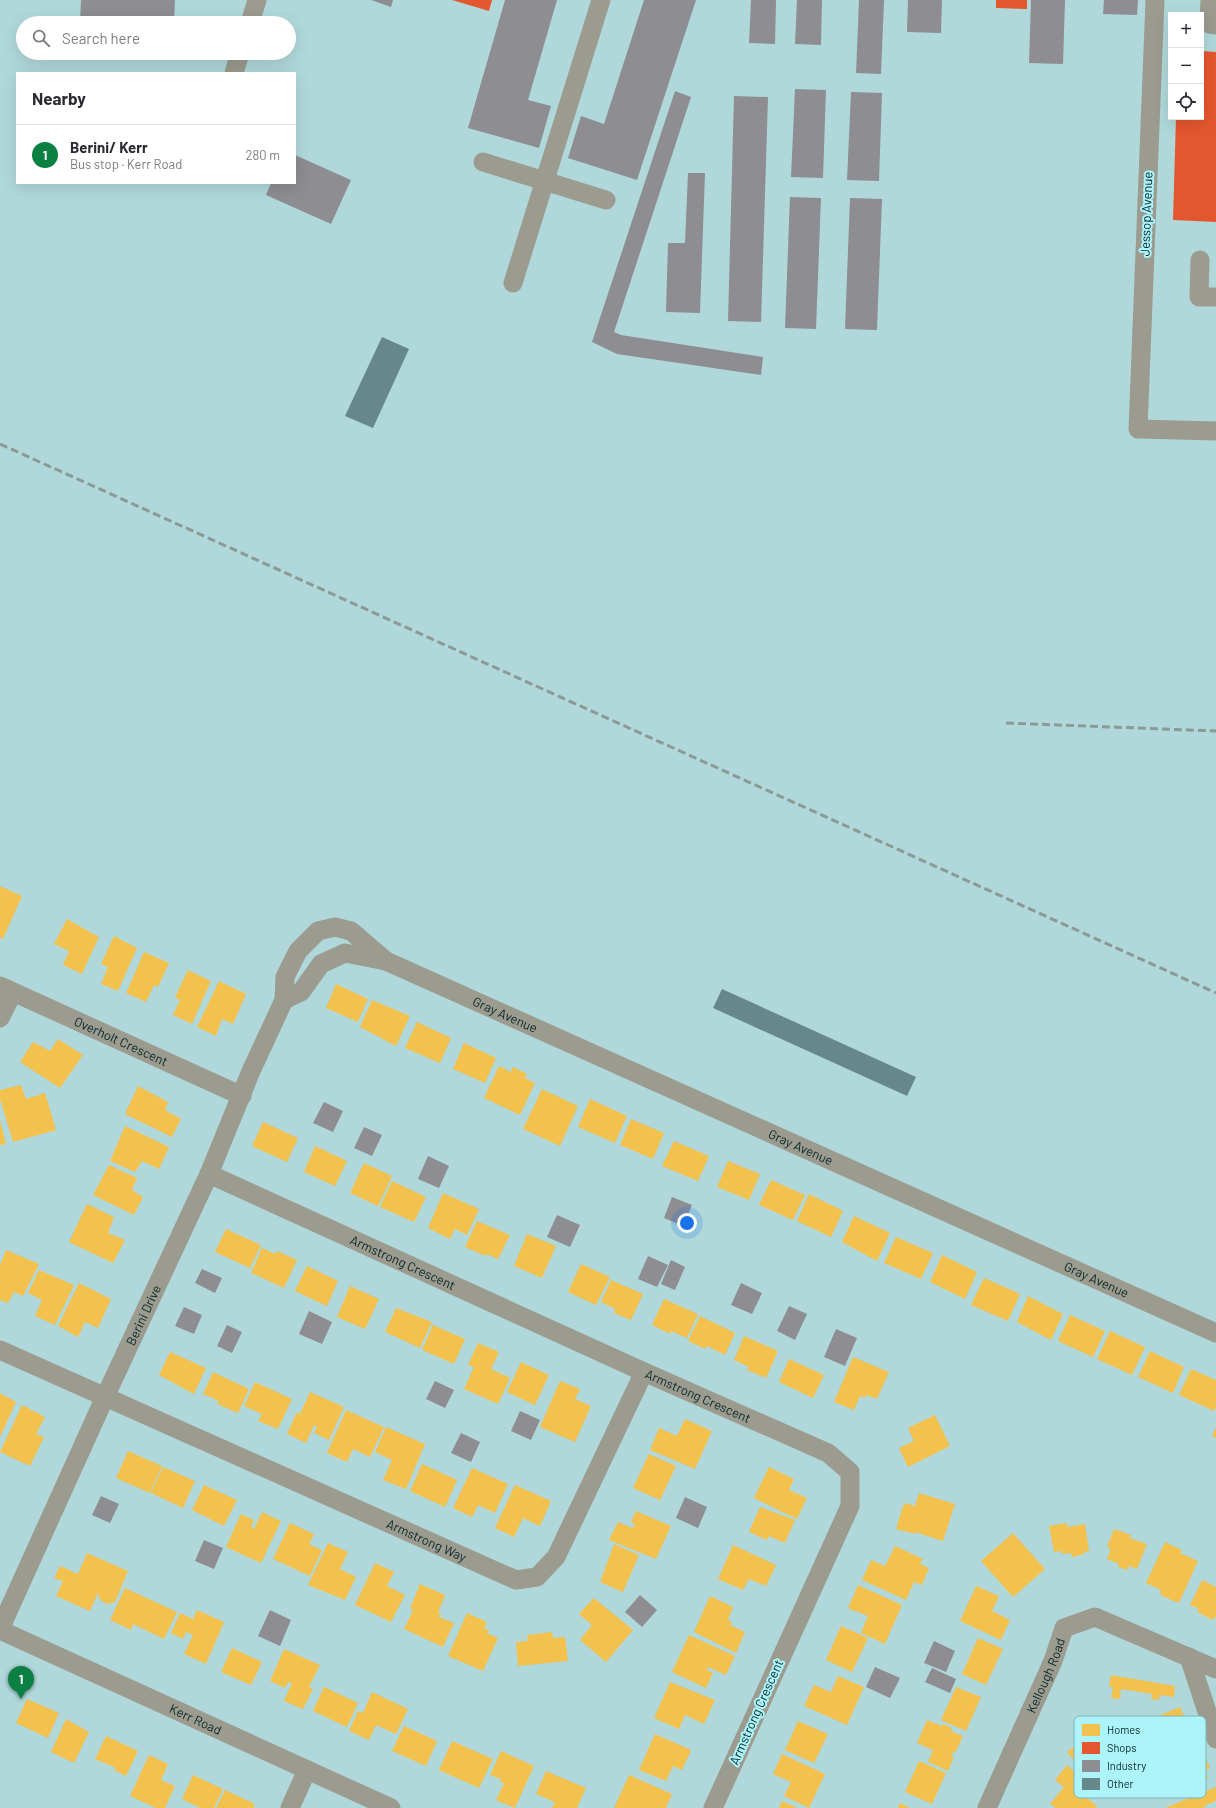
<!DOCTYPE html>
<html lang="en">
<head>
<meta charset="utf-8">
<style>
	:root { --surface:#fff; --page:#f2f2f3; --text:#2b2b33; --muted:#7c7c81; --line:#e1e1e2; --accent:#0b8043 }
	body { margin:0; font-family:Barlow,sans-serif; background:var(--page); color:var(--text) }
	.controls { position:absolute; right:12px; top:12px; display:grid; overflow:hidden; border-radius:0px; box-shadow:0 4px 16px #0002 }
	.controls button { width:36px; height:36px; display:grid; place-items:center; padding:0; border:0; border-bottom:1px solid var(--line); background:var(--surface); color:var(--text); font:20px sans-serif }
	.you { position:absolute; left:687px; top:1223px; width:14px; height:14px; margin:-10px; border:3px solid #fff; border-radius:50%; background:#1a73e8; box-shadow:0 0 0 6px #1a73e833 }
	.badge { display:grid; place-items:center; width:26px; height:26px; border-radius:50%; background:var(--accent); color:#fff; font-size:13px; font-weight:700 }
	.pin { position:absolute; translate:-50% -33px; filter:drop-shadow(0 1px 2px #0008) }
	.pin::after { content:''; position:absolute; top:21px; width:14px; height:12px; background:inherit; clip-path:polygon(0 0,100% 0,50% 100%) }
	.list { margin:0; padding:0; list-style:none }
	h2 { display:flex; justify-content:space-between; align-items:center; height:52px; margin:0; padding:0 16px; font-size:17px }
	h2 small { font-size:13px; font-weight:400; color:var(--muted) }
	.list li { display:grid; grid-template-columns:26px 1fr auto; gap:12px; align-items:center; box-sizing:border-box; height:60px; padding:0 16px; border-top:1px solid var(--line) }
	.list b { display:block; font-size:15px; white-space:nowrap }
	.list p { margin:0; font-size:13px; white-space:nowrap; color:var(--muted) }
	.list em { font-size:13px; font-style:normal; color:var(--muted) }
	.icon { flex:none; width:22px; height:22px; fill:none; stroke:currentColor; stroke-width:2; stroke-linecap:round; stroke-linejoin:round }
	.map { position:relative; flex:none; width:1216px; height:1808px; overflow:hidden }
	.search { position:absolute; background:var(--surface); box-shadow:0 4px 16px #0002; left:16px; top:16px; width:280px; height:44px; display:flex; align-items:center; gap:10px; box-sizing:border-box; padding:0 14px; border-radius:22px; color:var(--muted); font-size:15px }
	.panel { position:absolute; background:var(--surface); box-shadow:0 4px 16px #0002; left:16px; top:72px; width:280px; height:112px; border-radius:0px }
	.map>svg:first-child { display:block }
	.homes { fill:#f2c14e }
	.shops { fill:#e4572e }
	.industry { fill:#8d8d92 }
	.building { fill:#66888a }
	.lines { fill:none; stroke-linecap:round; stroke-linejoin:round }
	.minor { stroke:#9c9b8f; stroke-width:19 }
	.rail { stroke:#8a9a96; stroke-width:3; stroke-dasharray:8 4; stroke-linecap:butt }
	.labels { text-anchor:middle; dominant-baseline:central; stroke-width:4; stroke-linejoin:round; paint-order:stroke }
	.street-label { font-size:13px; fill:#082729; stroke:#acf4f9 }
	.key { fill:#acf4f9; stroke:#7bb6bb; stroke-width:1 }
	.key-label { font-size:11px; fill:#082729 }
</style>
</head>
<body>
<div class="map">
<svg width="1216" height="1808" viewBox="0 0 1216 1808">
	<rect width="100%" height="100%" fill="#b0d8da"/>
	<g class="homes">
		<path d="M0 886 22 896 3 939 0 937Z"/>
		<path d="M67 919 99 937 82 974 63 965 69 951 54 944Z"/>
		<path d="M114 936 137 948 118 991 101 984 108 967 101 964Z"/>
		<path d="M144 952 169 963 158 987 154 985 146 1002 126 993Z"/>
		<path d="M188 970 211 981 192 1024 173 1015 180 1000 175 997Z"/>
		<path d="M219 981 246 994 233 1024 222 1019 216 1036 197 1027Z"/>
		<path d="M336 984 368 999 358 1022 326 1008Z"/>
		<path d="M372 1000 410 1016 396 1046 360 1027Z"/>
		<path d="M417 1022 451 1038 440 1063 405 1048Z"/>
		<path d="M58 1039 83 1055 60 1088 20 1062 33 1042 50 1051Z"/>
		<path d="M464 1043 496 1058 485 1083 453 1069Z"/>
		<path d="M499 1066 511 1072 513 1067 527 1074 525 1078 535 1083 520 1115 484 1098Z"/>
		<path d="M21 1085 26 1099 45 1093 56 1130 13 1142 0 1099V1090Z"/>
		<path d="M138 1086 168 1102 165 1110 181 1119 172 1137 125 1114Z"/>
		<path d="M542 1089 578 1106 560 1146 523 1129Z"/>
		<path d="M590 1099 627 1116 615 1143 578 1127Z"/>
		<path d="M631 1119 664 1133 653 1159 620 1145Z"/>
		<path d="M0 1120 6 1144 0 1145Z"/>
		<path d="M263 1122 298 1138 287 1162 252 1146Z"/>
		<path d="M125 1126 169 1147 159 1169 142 1161 135 1172 110 1161Z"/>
		<path d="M674 1141 709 1156 698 1181 662 1166Z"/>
		<path d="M315 1146 347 1161 335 1186 304 1172Z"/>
		<path d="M728 1161 760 1174 749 1200 717 1187Z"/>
		<path d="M364 1163 392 1176 378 1206 350 1193Z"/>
		<path d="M109 1165 137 1178 132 1190 143 1197 134 1215 93 1195Z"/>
		<path d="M771 1180 805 1195 793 1220 759 1205Z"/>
		<path d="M392 1181 426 1197 414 1222 380 1207Z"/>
		<path d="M443 1193 479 1209 467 1235 455 1229 450 1239 428 1228Z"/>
		<path d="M809 1194 843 1211 831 1237 797 1221Z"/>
		<path d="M87 1204 114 1217 108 1233 125 1240 113 1263 69 1242Z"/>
		<path d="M854 1216 890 1233 877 1261 842 1242Z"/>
		<path d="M477 1221 510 1235 498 1259 487 1254 486 1256 465 1247Z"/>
		<path d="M226 1229 261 1245 250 1268 215 1252Z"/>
		<path d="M527 1234 556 1246 542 1278 514 1266Z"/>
		<path d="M896 1237 933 1253 921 1279 884 1263Z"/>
		<path d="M262 1248 275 1254 277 1251 297 1260 284 1288 251 1273Z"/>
		<path d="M6 1250 39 1264 23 1296 14 1292 8 1303 0 1300V1265Z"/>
		<path d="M942 1255 977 1272 965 1299 930 1282Z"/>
		<path d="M581 1264 610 1277 596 1305 568 1292Z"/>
		<path d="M307 1266 338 1281 327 1306 295 1291Z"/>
		<path d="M39 1270 74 1285 55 1325 35 1316 42 1300 28 1293Z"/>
		<path d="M984 1278 1020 1294 1008 1321 971 1305Z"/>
		<path d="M611 1280 643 1294 631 1320 614 1313 615 1309 601 1302Z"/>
		<path d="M79 1283 111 1299 98 1328 85 1322 78 1337 58 1326Z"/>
		<path d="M350 1286 379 1299 365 1329 337 1317Z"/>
		<path d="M1028 1296 1063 1314 1051 1340 1017 1322Z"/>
		<path d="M664 1299 698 1314 687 1338 671 1331 670 1334 652 1325Z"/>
		<path d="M396 1308 432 1322 420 1348 385 1332Z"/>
		<path d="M1070 1315 1105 1331 1093 1357 1058 1341Z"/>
		<path d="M700 1316 735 1333 725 1355 707 1346 705 1349 688 1341Z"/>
		<path d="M433 1325 465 1339 454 1364 422 1350Z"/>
		<path d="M1110 1331 1145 1347 1132 1375 1097 1359Z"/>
		<path d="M744 1336 778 1351 766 1378 747 1370 749 1367 734 1360Z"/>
		<path d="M478 1343 499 1352 491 1369 510 1378 498 1404 464 1389 474 1367 468 1365Z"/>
		<path d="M1150 1351 1184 1367 1173 1393 1138 1377Z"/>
		<path d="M170 1352 206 1368 194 1394 159 1375Z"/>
		<path d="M853 1357 889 1372 877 1399 866 1395 865 1398 860 1396 854 1410 834 1402Z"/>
		<path d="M789 1359 824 1375 813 1398 779 1382Z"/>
		<path d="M521 1362 549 1375 535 1405 507 1392Z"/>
		<path d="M1191 1369 1216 1380V1407L1214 1411 1179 1395Z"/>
		<path d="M213 1372 249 1389 238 1413 217 1404 219 1401 203 1394Z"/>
		<path d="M560 1381 580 1389 575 1399 591 1406 575 1442 540 1427Z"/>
		<path d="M255 1382 292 1399 278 1429 258 1421 262 1414 244 1406Z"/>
		<path d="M310 1392 344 1407 329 1440 314 1433 317 1427 314 1425 306 1443 287 1434 297 1412 300 1414Z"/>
		<path d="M0 1393 16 1402 0 1437Z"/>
		<path d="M22 1405 45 1417 36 1434 44 1437 30 1466 0 1452Z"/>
		<path d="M346 1410 384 1427 370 1457 353 1449 347 1462 327 1453Z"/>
		<path d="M935 1415 950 1446 908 1467 899 1448 914 1441 908 1428Z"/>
		<path d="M685 1419 712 1431 695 1469 650 1450 659 1428 677 1436Z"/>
		<path d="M386 1427 425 1444 406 1489 383 1480 392 1460 375 1452Z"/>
		<path d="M1216 1427V1438L1212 1436Z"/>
		<path d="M128 1451 162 1466 150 1493 116 1478Z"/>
		<path d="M649 1454 676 1466 660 1500 633 1488Z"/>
		<path d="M422 1464 457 1480 445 1507 410 1491Z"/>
		<path d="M163 1467 195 1481 183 1508 151 1493Z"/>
		<path d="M769 1467 794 1479 789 1490 807 1498 797 1519 754 1498Z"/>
		<path d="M472 1468 508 1484 495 1513 478 1505 472 1517 453 1508Z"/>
		<path d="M204 1485 237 1500 224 1526 192 1510Z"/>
		<path d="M515 1485 551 1501 540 1526 523 1518 514 1537 495 1528Z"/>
		<path d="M919 1493 955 1504 943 1541 915 1532V1534L896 1529 903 1506 906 1503 915 1506Z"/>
		<path d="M760 1507 795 1520 785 1543 769 1536 767 1540 749 1532Z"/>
		<path d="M636 1511 671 1526 656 1559 609 1540 618 1522 633 1528 635 1524 631 1522Z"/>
		<path d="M262 1512 281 1521 261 1563 226 1547 241 1514 254 1520 251 1527 254 1529Z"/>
		<path d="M290 1523 314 1534 309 1544 322 1550 310 1576 273 1559Z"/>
		<path d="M1067 1523V1527L1085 1524 1089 1551 1084 1552V1554L1072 1557 1071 1553 1062 1554V1551L1054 1552 1049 1526Z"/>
		<path d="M1114 1529 1131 1535 1130 1538 1147 1544 1137 1569 1129 1566 1127 1570 1118 1567 1119 1564 1107 1559 1111 1549 1107 1547Z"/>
		<path d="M1013 1533 1045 1569 1013 1597 981 1561Z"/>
		<path d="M1165 1542 1182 1550 1180 1553 1198 1561 1179 1603 1160 1595 1161 1590 1146 1583Z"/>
		<path d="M328 1543 348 1552 340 1569 356 1577 345 1600 308 1585Z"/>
		<path d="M614 1544 639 1555 623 1592 600 1582Z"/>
		<path d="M733 1545 776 1565 766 1586 749 1579 743 1590 718 1579Z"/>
		<path d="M895 1546 923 1559 920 1564 929 1568 922 1585 914 1582 906 1600 862 1580 871 1560 885 1566Z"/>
		<path d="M87 1553 128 1571 115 1602 108 1604 100 1600 98 1593 90 1611 56 1596 63 1581 54 1578 60 1566 78 1574Z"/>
		<path d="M375 1563 394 1572 387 1586 405 1595 391 1622 355 1605Z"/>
		<path d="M1202 1580 1216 1587V1616L1213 1620 1197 1612 1199 1609 1190 1605Z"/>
		<path d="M420 1584 445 1595 438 1613 441 1614 439 1617 454 1623 443 1647 404 1629 413 1610 410 1608Z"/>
		<path d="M858 1585 902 1605 885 1644 861 1633 868 1616 848 1608Z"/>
		<path d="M976 1586 999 1596 992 1611 1010 1620 1001 1640 960 1621Z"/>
		<path d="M125 1588 177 1612 164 1639 133 1624 131 1630 110 1620Z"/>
		<path d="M710 1596 733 1607 728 1620 732 1622 730 1625 745 1632 736 1653 694 1632Z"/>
		<path d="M594 1598 633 1630 606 1662 580 1640 592 1625 579 1614Z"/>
		<path d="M197 1610 224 1622 206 1664 184 1654 193 1635 186 1632 183 1639 171 1633 180 1613 193 1619Z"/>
		<path d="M467 1613 487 1622 484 1628 489 1630 487 1633 498 1638 483 1671 448 1656Z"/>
		<path d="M841 1626 868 1638 852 1672 826 1660Z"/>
		<path d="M552 1632 553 1638 565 1637 568 1661 518 1666 516 1642 528 1641 527 1635Z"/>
		<path d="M689 1635 735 1656 726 1675 708 1667 707 1670 713 1673 706 1688 672 1672Z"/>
		<path d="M978 1638 1003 1649 986 1685 962 1674Z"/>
		<path d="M232 1648 262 1662 251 1685 221 1672Z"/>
		<path d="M284 1649 320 1665 309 1687 313 1689 303 1709 284 1701 292 1683 288 1682 285 1688 270 1681Z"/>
		<path d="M1111 1675 1175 1686 1174 1697 1160 1695 1159 1700 1151 1699 1152 1694 1121 1689 1120 1699 1111 1698 1113 1687H1109Z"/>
		<path d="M838 1676 864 1687 847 1725 804 1706 814 1685 831 1692Z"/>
		<path d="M670 1682 715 1700 704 1724 685 1715 679 1729 654 1718Z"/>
		<path d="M324 1687 358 1703 347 1727 313 1711Z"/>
		<path d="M956 1687 981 1697 966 1731 941 1720Z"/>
		<path d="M372 1692 408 1709 396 1734 376 1725 369 1740 349 1731 358 1711 363 1713Z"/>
		<path d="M27 1699 59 1713 48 1738 16 1723Z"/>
		<path d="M1180 1707 1185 1718 1173 1723 1175 1730 1165 1734 1162 1728 1131 1741 1126 1729Z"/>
		<path d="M66 1719 89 1732 74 1763 51 1752Z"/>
		<path d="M927 1720 942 1726 943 1724 952 1728 951 1731 963 1736 955 1753 953 1752 951 1756 954 1757 948 1771 928 1762 933 1750 917 1743Z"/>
		<path d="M798 1721 828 1734 814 1763 785 1750Z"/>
		<path d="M1086 1725 1099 1740 1091 1746 1109 1768 1092 1782 1067 1752 1083 1739 1077 1732Z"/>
		<path d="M404 1726 437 1741 426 1766 392 1751Z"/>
		<path d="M655 1734 691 1750 682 1770 673 1766 666 1781 639 1770Z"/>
		<path d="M106 1736 138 1751 126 1776 114 1770 116 1768 95 1759Z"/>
		<path d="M452 1741 493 1759 479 1788 439 1770Z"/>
		<path d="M501 1751 534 1766 515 1808 496 1800 504 1783 500 1782 501 1779 490 1775Z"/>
		<path d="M782 1754 825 1774 809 1808 784 1796 791 1782 773 1774Z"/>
		<path d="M149 1755 168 1764 161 1780 175 1786 165 1808H156L130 1796Z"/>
		<path d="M1205 1757 1210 1768 1205 1771 1208 1778 1179 1793 1175 1785 1151 1796 1146 1785Z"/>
		<path d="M919 1761 946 1773 932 1804 905 1792Z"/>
		<path d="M1067 1765 1082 1779 1075 1788 1097 1806 1095 1808H1056L1050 1804 1064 1787 1055 1780Z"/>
		<path d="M546 1771 586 1788 577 1808H552L555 1802 536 1794Z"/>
		<path d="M193 1775 223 1789 214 1808H200L182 1799Z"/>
		<path d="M629 1775 672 1794 666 1808H614Z"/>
		<path d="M1216 1787V1801L1204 1806 1205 1808H1165Z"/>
		<path d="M225 1790 255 1804 253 1808H216Z"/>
		<path d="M782 1801 798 1808H779Z"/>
		<path d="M900 1803 910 1808H898Z"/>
	</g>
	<g class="shops">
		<path d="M452 0H492L489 11Z"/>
		<path d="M996 0H1027V9L996 8Z"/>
		<path d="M1201 51 1216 52V222L1173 220 1176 117H1201Z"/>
	</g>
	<g class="industry">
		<path d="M81 0H175L174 23H80Z"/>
		<path d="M371 0H393L391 7Z"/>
		<path d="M505 0H557L528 100 551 106 539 148 468 128Z"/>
		<path d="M644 0H696L637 180 568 158 581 116 604 124Z"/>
		<path d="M751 0H776L775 44 749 43Z"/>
		<path d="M797 0H822L821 45 795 44Z"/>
		<path d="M859 0H884L881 74 856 73Z"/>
		<path d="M908 0H942L941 33 907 32Z"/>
		<path d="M1031 0H1065L1063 64 1029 63Z"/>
		<path d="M1104 0H1138L1137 15 1103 14Z"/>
		<path d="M79 53H173V59L79 55Z"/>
		<path d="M795 89 826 90 823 178 791 177Z"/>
		<path d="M675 91 691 97 614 332 621 335 763 357 761 375 617 354 592 342Z"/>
		<path d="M851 92 882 93 879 181 847 180Z"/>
		<path d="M734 96 768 97 761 322 728 321Z"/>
		<path d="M295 155 351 180 331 224 266 195 271 183H295Z"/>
		<path d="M688 173H705L700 313 666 312 668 243H685Z"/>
		<path d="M790 197 821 198 816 329 785 328Z"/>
		<path d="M850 198 882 199 877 330 845 329Z"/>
		<path d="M324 1102 343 1111 333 1132 313 1123Z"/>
		<path d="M364 1127 382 1135 372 1156 354 1148Z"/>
		<path d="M428 1156 449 1166 439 1188 418 1179Z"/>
		<path d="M672 1197 692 1205 683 1226 664 1218Z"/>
		<path d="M557 1215 580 1225 570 1247 547 1237Z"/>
		<path d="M648 1256 668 1265 657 1287 638 1279Z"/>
		<path d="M671 1260 685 1267 675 1290 661 1284Z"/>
		<path d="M202 1269 222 1278 215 1293 195 1283Z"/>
		<path d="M741 1283 762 1293 752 1314 731 1305Z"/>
		<path d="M789 1306 807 1314 795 1340 777 1331Z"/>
		<path d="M184 1307 202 1315 194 1334 175 1326Z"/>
		<path d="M309 1311 332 1322 322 1344 299 1334Z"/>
		<path d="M227 1325 242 1332 232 1353 217 1346Z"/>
		<path d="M836 1329 857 1338 845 1366 824 1357Z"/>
		<path d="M435 1381 454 1390 445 1408 426 1399Z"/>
		<path d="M520 1411 540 1420 531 1440 511 1431Z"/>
		<path d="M461 1433 480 1442 471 1462 451 1453Z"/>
		<path d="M101 1496 119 1504 110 1523 92 1515Z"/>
		<path d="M685 1497 707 1507 698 1528 676 1518Z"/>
		<path d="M204 1540 223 1548 214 1569 195 1561Z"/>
		<path d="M640 1595 657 1610 642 1627 625 1612Z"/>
		<path d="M270 1610 291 1620 280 1646 258 1636Z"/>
		<path d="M934 1641 955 1651 946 1672 924 1663Z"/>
		<path d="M875 1667 900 1678 890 1698 866 1687Z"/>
		<path d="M932 1668 956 1679 950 1693 925 1682Z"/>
	</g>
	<g class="building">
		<path d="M382 337 409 349 373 428 345 416Z"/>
		<path d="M722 989 916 1077 907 1096 713 1008Z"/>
	</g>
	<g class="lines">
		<g class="minor">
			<path d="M1155 0 1138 429 1216 431"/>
			<path d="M1210 0 1209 24 1216 25"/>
			<path d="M250 23 257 0"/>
			<path d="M234 73 240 53"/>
			<path d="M483 162 606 200"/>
			<path d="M1200 260 1199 297H1216"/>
			<path d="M513 283 601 0"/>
			<path id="s1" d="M0 986 242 1096"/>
			<path id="s2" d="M284 1000 301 992 321 964 345 953 386 961 1216 1333"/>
			<path d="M0 1018 13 992"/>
			<path id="s3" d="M209 1174 644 1372 828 1453 850 1472V1506L713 1808"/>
			<path id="s4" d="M0 1350 516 1580 537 1577 556 1557 644 1372"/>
			<path id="s5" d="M0 1629 105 1397 209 1174 251 1071 284 1000 285 977 298 951 318 931 335 927 351 931 386 961"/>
			<path id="s6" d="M0 1630 391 1808"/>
			<path d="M1189 1657 1216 1739"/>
			<path d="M290 1808 307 1770"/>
			<path id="s7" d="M987 1808 1053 1661 1064 1628 1095 1617 1216 1669"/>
		</g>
		<g class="rail">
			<path d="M0 444 1216 993"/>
			<path d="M1006 723 1216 731"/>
		</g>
	</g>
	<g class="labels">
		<g class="street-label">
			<text transform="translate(1146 214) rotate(-88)">Jessop Avenue</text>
			<text stroke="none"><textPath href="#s2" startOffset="252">Gray Avenue</textPath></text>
			<text stroke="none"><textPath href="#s1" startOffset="133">Overholt Crescent</textPath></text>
			<text stroke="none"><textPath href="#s2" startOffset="576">Gray Avenue</textPath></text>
			<text stroke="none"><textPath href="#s3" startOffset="213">Armstrong Crescent</textPath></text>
			<text stroke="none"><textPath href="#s2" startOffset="900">Gray Avenue</textPath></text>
			<text stroke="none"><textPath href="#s5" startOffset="345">Berini Drive</textPath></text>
			<text stroke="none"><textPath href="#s3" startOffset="537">Armstrong Crescent</textPath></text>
			<text stroke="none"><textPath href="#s4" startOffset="467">Armstrong Way</textPath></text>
			<text stroke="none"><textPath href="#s7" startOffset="145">Kellough Road</textPath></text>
			<text transform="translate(756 1712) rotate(-66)">Armstrong Crescent</text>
			<text stroke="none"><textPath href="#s6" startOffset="215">Kerr Road</textPath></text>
		</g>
	</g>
	<rect x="1074" y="1716" width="132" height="82" rx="6" class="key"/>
	<rect x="1082" y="1724" width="18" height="12" fill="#f2c14e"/>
	<rect x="1082" y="1742" width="18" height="12" fill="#e4572e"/>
	<rect x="1082" y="1760" width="18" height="12" fill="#8d8d92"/>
	<rect x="1082" y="1778" width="18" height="12" fill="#66888a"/>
	<g class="key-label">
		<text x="1107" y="1734">Homes</text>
		<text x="1107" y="1752">Shops</text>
		<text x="1107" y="1770">Industry</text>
		<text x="1107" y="1788">Other</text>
	</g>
</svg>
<div class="controls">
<button>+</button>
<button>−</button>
<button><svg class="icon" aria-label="locate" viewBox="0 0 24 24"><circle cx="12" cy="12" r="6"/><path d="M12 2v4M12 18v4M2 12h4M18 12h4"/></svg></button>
</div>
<div class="you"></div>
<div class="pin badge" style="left:21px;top:1699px">1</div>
<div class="search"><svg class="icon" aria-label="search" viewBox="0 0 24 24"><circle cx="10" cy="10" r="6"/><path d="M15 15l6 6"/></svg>Search here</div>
<section class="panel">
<h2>Nearby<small></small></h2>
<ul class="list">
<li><span class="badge">1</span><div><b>Berini/ Kerr</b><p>Bus stop · Kerr Road</p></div><em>280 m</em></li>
</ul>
</section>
</div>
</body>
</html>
